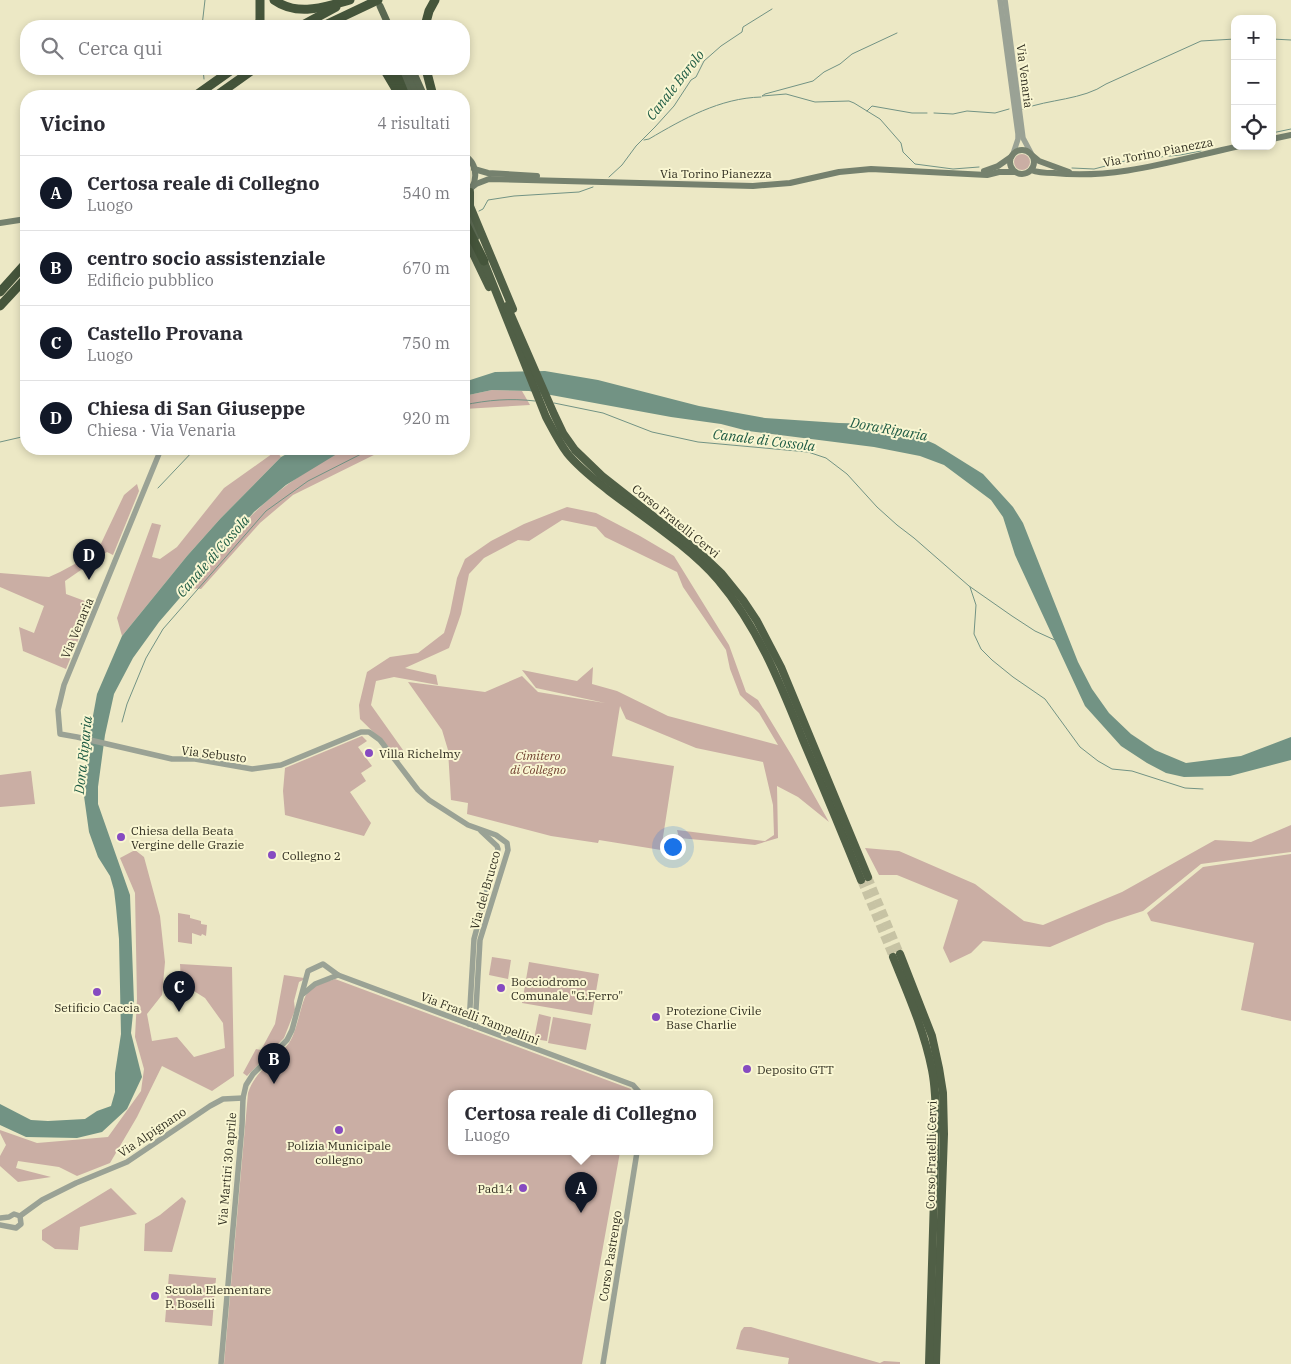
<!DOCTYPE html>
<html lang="it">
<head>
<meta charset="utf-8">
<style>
	:root { --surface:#fff; --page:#f2f2f3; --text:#2b2b33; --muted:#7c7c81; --line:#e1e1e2; --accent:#111827 }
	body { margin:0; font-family:"IBM Plex Serif",serif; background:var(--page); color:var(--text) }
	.controls { position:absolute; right:15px; top:15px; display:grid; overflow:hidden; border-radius:10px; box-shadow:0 2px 8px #0003 }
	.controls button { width:45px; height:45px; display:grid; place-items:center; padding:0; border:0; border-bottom:1px solid var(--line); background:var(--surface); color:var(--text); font:25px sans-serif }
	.you { position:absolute; left:672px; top:846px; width:18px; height:18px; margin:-12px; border:4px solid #fff; border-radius:50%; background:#1a73e8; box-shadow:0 0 0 8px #1a73e833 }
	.badge { display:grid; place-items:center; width:32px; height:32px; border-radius:50%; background:var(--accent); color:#fff; font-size:16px; font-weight:700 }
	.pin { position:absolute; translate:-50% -41px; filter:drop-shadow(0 1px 2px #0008) }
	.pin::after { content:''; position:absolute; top:26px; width:18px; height:15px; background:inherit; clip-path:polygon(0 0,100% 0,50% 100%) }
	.popup { position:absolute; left:448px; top:1090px; width:265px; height:65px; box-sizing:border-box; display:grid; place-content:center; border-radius:10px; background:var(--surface); filter:drop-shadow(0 1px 4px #0005); font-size:16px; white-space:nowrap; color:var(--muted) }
	.popup b { font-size:19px; color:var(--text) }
	.popup::after { content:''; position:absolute; left:50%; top:100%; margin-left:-10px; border:10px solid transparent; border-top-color:var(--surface) }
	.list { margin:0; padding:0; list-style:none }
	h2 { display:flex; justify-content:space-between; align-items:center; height:65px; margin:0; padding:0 20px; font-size:21px }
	h2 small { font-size:16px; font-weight:400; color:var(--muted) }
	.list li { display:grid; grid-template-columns:32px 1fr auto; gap:15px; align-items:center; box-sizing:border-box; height:75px; padding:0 20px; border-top:1px solid var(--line) }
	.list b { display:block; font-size:19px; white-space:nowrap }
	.list p { margin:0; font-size:16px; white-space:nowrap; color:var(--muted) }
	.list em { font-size:16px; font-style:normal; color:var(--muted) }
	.icon { flex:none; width:28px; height:28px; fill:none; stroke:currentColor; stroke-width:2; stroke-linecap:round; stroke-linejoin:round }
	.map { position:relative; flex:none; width:1291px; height:1364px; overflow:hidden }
	.search { position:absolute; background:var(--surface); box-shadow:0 2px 8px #0003; left:20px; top:20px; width:450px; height:55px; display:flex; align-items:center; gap:12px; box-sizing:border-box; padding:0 18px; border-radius:20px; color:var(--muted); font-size:19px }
	.panel { position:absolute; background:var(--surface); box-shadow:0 2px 8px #0003; left:20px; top:90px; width:450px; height:365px; border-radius:20px }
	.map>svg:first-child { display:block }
	.green { fill:#caaea4 }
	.water { fill:#729384 }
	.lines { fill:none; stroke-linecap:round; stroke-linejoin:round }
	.stream { stroke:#729384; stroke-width:1 }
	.trunk-tunnel { stroke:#c7c3a4; stroke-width:8; stroke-dasharray:8 4; stroke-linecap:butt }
	.tertiary { stroke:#9aa295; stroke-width:5.5 }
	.secondary { stroke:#75816e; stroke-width:6 }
	.primary { stroke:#5b6952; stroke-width:7 }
	.trunk { stroke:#505f46; stroke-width:8 }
	.motorway { stroke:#45553b; stroke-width:9 }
	.poi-dot { fill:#864bc1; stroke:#f9f6d2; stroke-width:2 }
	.labels { text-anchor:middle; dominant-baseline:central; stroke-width:4; stroke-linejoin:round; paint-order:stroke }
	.street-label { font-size:12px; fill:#312f21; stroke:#f9f6d2 }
	.poi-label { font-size:12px; fill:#312f21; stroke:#f9f6d2; text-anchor:start }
	.park-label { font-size:12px; font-style:italic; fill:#744333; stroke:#f9f6d2 }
	.water-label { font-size:14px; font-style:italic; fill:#1e5b44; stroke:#f9f6d2 }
</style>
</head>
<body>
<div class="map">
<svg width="1291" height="1364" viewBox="0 0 1291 1364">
	<rect width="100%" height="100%" fill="#ece8c5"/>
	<g class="green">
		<circle cx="1022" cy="162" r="8"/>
		<path d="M492 390 522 391 530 405 464 409V396Z"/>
		<path d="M345 449H386L293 495 260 523 201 589 189 588C210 563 230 536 254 513 280 487 313 466 345 449Z"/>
		<path d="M276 451 281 457 220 519 187 556 122 636 117 618 152 523 161 525 152 557 160 559 177 547 224 488Z"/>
		<path d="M137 484 139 491 137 496 113 555 107 552 65 581 66 594 93 604 66 669 23 651 19 627 34 633 44 606 0 587V573L49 577 60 572 97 552 124 495Z"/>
		<path d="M567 507 596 513 640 536 674 556 729 645 746 692 758 700 792 756 829 822 798 797 777 786 778 838 755 845 679 838 677 830 765 841 774 835 773 805 763 762 696 748 626 719 620 706 612 756 674 766 661 850 599 840 598 843 551 836 467 814 468 803 451 800 448 750 442 730 408 682 485 692 522 676 538 692 605 703 536 688 522 670 577 681 593 667 592 684 617 691 668 716 778 745 759 713 740 695 730 669 726 650 683 587 677 572 605 537 596 527 562 520 529 541 518 540 484 558 469 574 461 614 449 648 405 668 436 675 438 685 394 677 376 681 371 705 403 750 400 761 395 753 360 719 359 705 367 672 390 657 418 653 444 633 450 613 457 578 465 559 491 541 524 524Z"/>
		<path d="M362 736 367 741 358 747 372 766 361 773 366 781 350 792 371 823 364 836 285 815 283 791 285 768Z"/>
		<path d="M31 771 35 804 0 807V775Z"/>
		<path d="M1291 825V852L1201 864 1143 911 1106 923 1050 947 983 941 971 953 950 963 943 948 958 900 897 875H879L865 848 899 851 975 884 1024 921 1043 925 1122 892 1215 840 1251 842Z"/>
		<path d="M135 850 144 857 160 916 165 962 162 995 147 1014 152 1041 177 1037 194 1057 225 1048 223 1023 205 998 181 983 180 964 232 967 234 1076 212 1091 162 1066 137 1117 110 1163 77 1176 59 1167 18 1161 16 1168 51 1177 18 1182 0 1166V1156L6 1145 0 1133V1130L37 1143 108 1137 141 1091 144 1069 135 1037 137 999 135 893 120 858Z"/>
		<path d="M1291 854V1021L1241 1010 1254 943 1151 921 1147 913 1203 867Z"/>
		<path d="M178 913 190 915V918L201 921V924L207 925 206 936 202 934 201 936 192 933V944L178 942Z"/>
		<path d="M492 957 511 960 508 979 489 975Z"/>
		<path d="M529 962 599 974 592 1015 522 1003Z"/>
		<path d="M284 975 304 978 303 980 299 982 294 1001 295 1010 284 1038 247 1076 243 1073 256 1049 261 1050 275 1024Z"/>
		<path d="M335 979 631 1089 630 1094H452V1152H620L582 1364H224L248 1093C255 1070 276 1061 289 1043 298 1030 301 1000 308 992 314 985 326 982 335 979Z"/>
		<path d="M539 1014 551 1017 547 1041 534 1039Z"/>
		<path d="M553 1017 591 1024 586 1050 548 1043Z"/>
		<path d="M111 1188 137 1214 80 1227 78 1250 55 1249 42 1240V1230Z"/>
		<path d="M182 1197 186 1201 172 1252 144 1251 145 1224 160 1215Z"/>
		<path d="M169 1274 216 1278 212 1326 165 1322Z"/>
		<path d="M744 1327H751L880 1363 884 1361 900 1362V1364H788L789 1358 736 1349 741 1331Z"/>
	</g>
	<g class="water">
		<path d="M545 371 598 380 699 406 765 418 839 423 879 424 912 434 935 444 983 474 1013 507 1023 523 1078 662 1092 689 1109 713 1131 734 1155 750 1186 763 1241 756 1291 737V760L1230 776 1184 777 1166 773 1147 763 1121 746 1085 706 1015 555 1003 517 991 500 944 465 920 456 874 447 748 431 721 424 671 417 529 391 492 390 464 396V382L495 372Z"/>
		<path d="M296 449H345L286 485 254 512 159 622 133 658 114 694 105 735 98 787V804L130 895 134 1003 131 1033 142 1077 127 1109 102 1132 77 1138 26 1137 0 1125V1104L31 1120 48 1121 85 1119 97 1111 111 1106 115 1092V1073L121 1034 119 939 116 907 114 890 110 876 98 857 89 832 83 789 90 732 97 694 122 636 187 556 220 519 281 457Z"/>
	</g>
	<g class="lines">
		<g class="stream">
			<path d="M202 26 205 0"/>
			<path d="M897 33 852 54 840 64 824 72 813 81 765 94 762 96 786 94 815 102 849 101 854 103 880 119 901 143 903 152 915 164 953 169 979 167"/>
			<path d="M1272 39 1291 40"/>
			<path d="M203 69 204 79"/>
			<path d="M1023 109C1049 99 1083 100 1106 84L1201 41 1235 39"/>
			<path d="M867 111 872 106 912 113H927"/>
			<path d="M934 113 953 114 967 111 995 113 1009 109"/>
			<path d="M1272 133 1291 129"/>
			<path d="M644 140 649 139C683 119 720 98 761 97"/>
			<path d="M1072 168 1094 169 1129 160 1180 155 1201 151"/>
			<path d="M609 177 622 165 636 146 655 127 674 106 691 80 696 77 704 61 721 46 742 32 743 27 772 9"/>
			<path d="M479 211 483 209 488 200 514 196 579 192 593 187"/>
			<path d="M554 403 603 413 652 432 698 442 808 452 826 458 847 474 877 507 897 525 914 538 969 586 1012 616 1035 631 1057 641"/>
			<path d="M464 405C488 400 510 398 535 401"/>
			<path d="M0 442 26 436"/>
			<path d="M158 488 195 449"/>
			<path d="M970 587 976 605 974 634 981 649 992 660 1013 677 1045 699 1080 747 1098 761 1112 769 1132 771 1185 788 1203 789"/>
			<path d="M122 722 127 704 146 658 163 629 266 511 308 481 371 449"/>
		</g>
		<g class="trunk-tunnel">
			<path d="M868 877 900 954"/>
			<path d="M861 880 893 957"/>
		</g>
		<g class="tertiary">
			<path d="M1000 0 1018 134V139L1013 154"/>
			<path d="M1005 0 1023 138 1031 153"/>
			<path d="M161 449 64 685 58 710 60 734 77 737 172 759H195L252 769 281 765 361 732H369L380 740 418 790 429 800 468 825 496 835 507 843 508 850 480 940 475 1026"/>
			<path d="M303 994 315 984 338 975"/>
			<path d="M469 1024 474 939 498 849 497 846 481 831"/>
			<path d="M20 1216 42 1200 76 1183 127 1162 210 1106 223 1099 243 1098"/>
			<path d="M0 1218 9 1217 14 1214 20 1216"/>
			<path d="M0 1225 16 1228 21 1224 20 1216"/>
			<path d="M221 1364 242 1126 243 1098 246 1085 253 1074 287 1040 292 1030 308 971 323 964 338 975 633 1085 641 1094"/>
			<path d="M603 1364 637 1152"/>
		</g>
		<g class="secondary">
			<path d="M1272 139 1291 135"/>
			<circle cx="1022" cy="162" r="12"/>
			<path d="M464 155C480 165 478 186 464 196"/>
			<path d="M1033 156 1039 161 1069 172"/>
			<path d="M474 169 488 173 537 176"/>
			<path d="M1031 170C1039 173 1047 173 1054 173 1117 180 1179 159 1240 146"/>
			<path d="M984 171 998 166 1011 157"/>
			<path d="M472 187 476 184 489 179 753 186 790 183 839 172 871 169 987 175 999 172H1015"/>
			<path d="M0 223 26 219"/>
		</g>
		<g class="primary">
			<path d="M380 6 389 26"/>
			<path d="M400 69 412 96"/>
			<path d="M406 69 418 96"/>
			<path d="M412 69 424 96"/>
			<path d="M465 208 476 237"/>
		</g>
		<g class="trunk">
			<path d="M470 192V206L513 309"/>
			<path d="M464 235 489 287"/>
			<path d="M482 257 546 417C553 430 559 442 567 453 579 468 595 480 609 491 643 517 691 548 718 580 758 627 780 683 803 740 823 787 842 833 861 880"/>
			<path d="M507 306 554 414 563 433 575 450 602 476 699 552 722 574 743 600 757 621 781 667 868 877"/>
			<path d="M900 954 932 1036 939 1068 943 1093 944 1134 936 1364"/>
			<path d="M893 957C908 994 924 1030 932 1070 936 1090 936 1110 936 1131L929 1364"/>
		</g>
		<g class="motorway">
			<path d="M274 0C298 17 324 7 350 0"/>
			<path d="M258 26 260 20V0"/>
			<path d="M301 26 336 7"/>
			<path d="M323 26 378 0"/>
			<path d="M425 26 429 11 435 0"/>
			<path d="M384 69 400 96"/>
			<path d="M392 69 398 78 404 93"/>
			<path d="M426 69 433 96"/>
			<path d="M195 96 233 69"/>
			<path d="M216 96 254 69"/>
			<path d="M464 221 484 261"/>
			<path d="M0 292 26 263"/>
			<path d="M0 306 26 278"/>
		</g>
	</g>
	<g class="poi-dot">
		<circle cx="369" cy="753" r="5"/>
		<circle cx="121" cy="837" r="5"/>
		<circle cx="272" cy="855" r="5"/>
		<circle cx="501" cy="988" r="5"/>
		<circle cx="97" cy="992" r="5"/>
		<circle cx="656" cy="1017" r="5"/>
		<circle cx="747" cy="1069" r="5"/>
		<circle cx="339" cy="1130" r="5"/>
		<circle cx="523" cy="1188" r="5"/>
		<circle cx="155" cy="1296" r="5"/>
	</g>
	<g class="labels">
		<g class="street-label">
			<text transform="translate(1025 76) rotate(83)">Via Venaria</text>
			<text transform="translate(1158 152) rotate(-11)">Via Torino Pianezza</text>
			<text x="716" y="173">Via Torino Pianezza</text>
			<text transform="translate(676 521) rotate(39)">Corso Fratelli Cervi</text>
			<text transform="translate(77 628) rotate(-67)">Via Venaria</text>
			<text transform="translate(214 754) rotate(7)">Via Sebusto</text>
			<text transform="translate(485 890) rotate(-74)">Via del Brucco</text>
			<text transform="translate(480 1018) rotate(21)">Via Fratelli Tampellini</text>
			<text transform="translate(152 1132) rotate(-34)">Via Alpignano</text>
			<text transform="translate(931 1155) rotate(-89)">Corso Fratelli Cervi</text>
			<text transform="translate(227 1169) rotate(-85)">Via Martiri 30 aprile</text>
			<text transform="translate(610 1256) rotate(-81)">Corso Pastrengo</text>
		</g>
		<g class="poi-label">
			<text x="379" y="753">Villa Richelmy</text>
			<text x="131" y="830">Chiesa della Beata<tspan x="131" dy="14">Vergine delle Grazie</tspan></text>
			<text x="282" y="855">Collegno 2</text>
			<text x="511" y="981">Bocciodromo<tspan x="511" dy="14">Comunale "G.Ferro"</tspan></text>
			<text x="97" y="1007" text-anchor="middle">Setificio Caccia</text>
			<text x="666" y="1010">Protezione Civile<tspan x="666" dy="14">Base Charlie</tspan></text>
			<text x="757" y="1069">Deposito GTT</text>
			<text x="339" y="1145" text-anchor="middle">Polizia Municipale<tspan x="339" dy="14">collegno</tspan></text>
			<text x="513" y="1188" text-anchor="end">Pad14</text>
			<text x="165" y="1289">Scuola Elementare<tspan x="165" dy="14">P. Boselli</tspan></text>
		</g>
		<g class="park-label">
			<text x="538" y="755">Cimitero<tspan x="538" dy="14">di Collegno</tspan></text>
		</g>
		<g class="water-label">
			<text transform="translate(675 85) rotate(-52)">Canale Barolo</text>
			<text transform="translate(889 429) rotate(10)">Dora Riparia</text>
			<text transform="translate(764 440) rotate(7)">Canale di Cossola</text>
			<text transform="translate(213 556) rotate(-49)">Canale di Cossola</text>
			<text transform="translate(83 755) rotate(-84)">Dora Riparia</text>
		</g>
	</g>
</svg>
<div class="controls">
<button>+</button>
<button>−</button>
<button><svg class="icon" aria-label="locate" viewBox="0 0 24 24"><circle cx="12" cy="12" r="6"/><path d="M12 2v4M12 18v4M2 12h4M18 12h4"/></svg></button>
</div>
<div class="you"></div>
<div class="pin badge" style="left:581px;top:1213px">A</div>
<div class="popup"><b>Certosa reale di Collegno</b>Luogo</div>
<div class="pin badge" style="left:274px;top:1084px">B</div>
<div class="pin badge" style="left:179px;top:1012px">C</div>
<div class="pin badge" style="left:89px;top:580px">D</div>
<div class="search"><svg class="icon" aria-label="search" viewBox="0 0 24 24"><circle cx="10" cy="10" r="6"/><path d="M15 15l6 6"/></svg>Cerca qui</div>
<section class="panel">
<h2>Vicino<small>4 risultati</small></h2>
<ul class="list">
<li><span class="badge">A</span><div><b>Certosa reale di Collegno</b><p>Luogo</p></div><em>540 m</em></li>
<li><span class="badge">B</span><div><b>centro socio assistenziale</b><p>Edificio pubblico</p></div><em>670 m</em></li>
<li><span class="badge">C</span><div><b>Castello Provana</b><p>Luogo</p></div><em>750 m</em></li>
<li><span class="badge">D</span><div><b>Chiesa di San Giuseppe</b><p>Chiesa · Via Venaria</p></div><em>920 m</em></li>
</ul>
</section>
</div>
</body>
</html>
